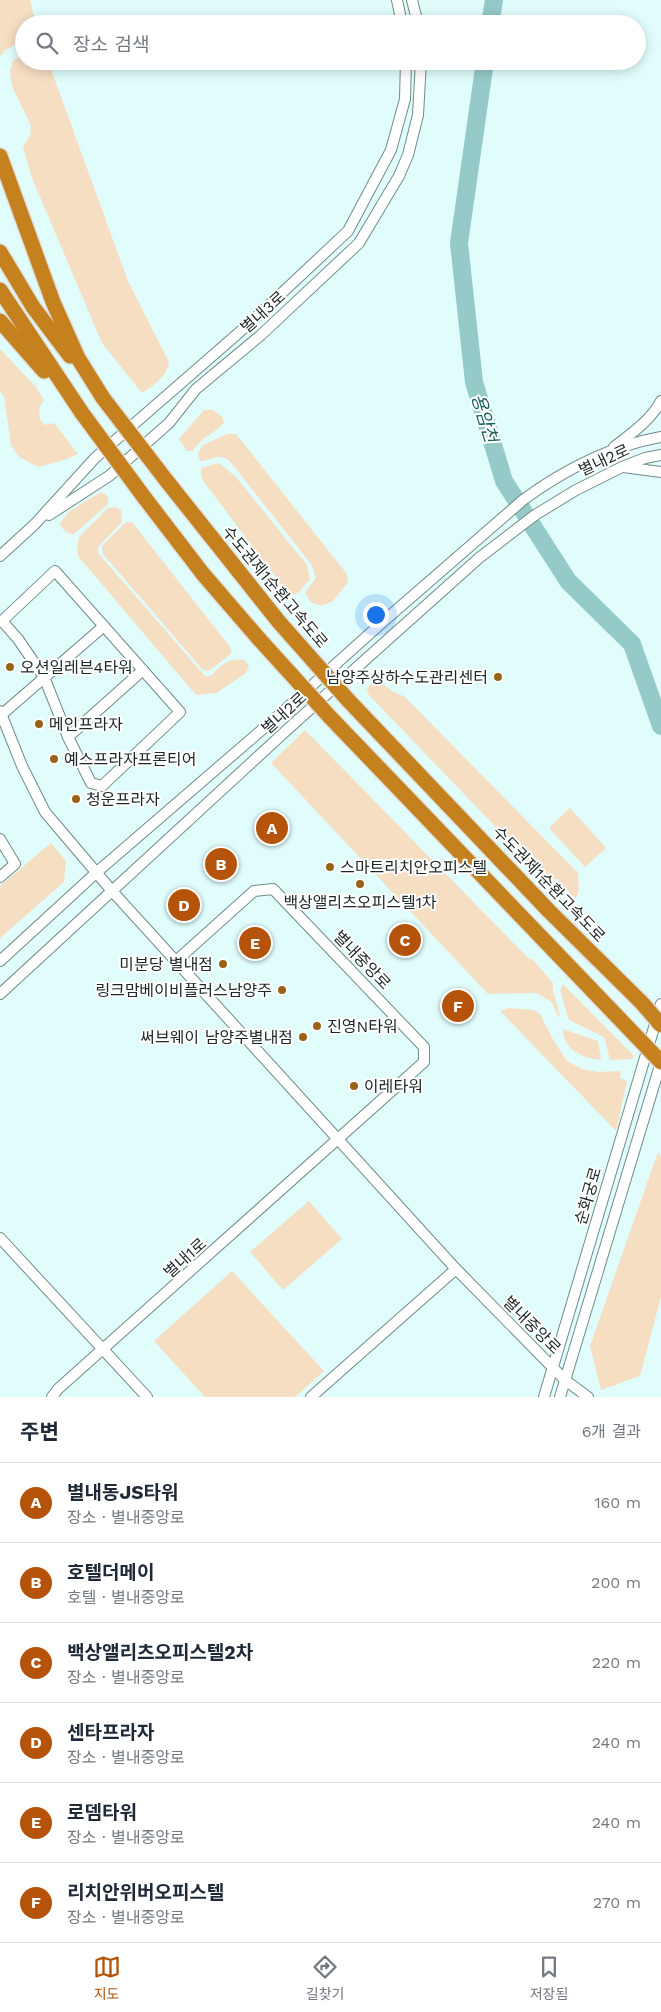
<!DOCTYPE html>
<html lang="ko">
<head>
<meta charset="utf-8">
<style>
	:root { --surface:#fff; --page:#f6f6f7; --text:#1f2937; --muted:#747a83; --line:#e0e1e3; --accent:#b45309 }
	body { margin:0; font-family:"Work Sans","Noto Sans KR",sans-serif; background:var(--page); color:var(--text) }
	.you { position:absolute; left:375px; top:614px; width:18px; height:18px; margin:-12px; border:4px solid #fff; border-radius:50%; background:#1a73e8; box-shadow:0 0 0 8px #1a73e833 }
	.badge { display:grid; place-items:center; width:32px; height:32px; border-radius:50%; background:var(--accent); color:#fff; font-size:16px; font-weight:700 }
	.pin { position:absolute; translate:-50% -50%; border:2px solid #fff; box-shadow:0 1px 5px #0006 }
	.list { margin:0; padding:0; list-style:none }
	h2 { display:flex; justify-content:space-between; align-items:center; height:65px; margin:0; padding:0 20px; font-size:21px }
	h2 small { font-size:16px; font-weight:400; color:var(--muted) }
	.list li { display:grid; grid-template-columns:32px 1fr auto; gap:15px; align-items:center; box-sizing:border-box; height:80px; padding:0 20px; border-top:1px solid var(--line) }
	.list b { display:block; font-size:19px; white-space:nowrap }
	.list p { margin:0; font-size:16px; white-space:nowrap; color:var(--muted) }
	.list em { font-size:16px; font-style:normal; color:var(--muted) }
	.icon { flex:none; width:28px; height:28px; fill:none; stroke:currentColor; stroke-width:2; stroke-linecap:round; stroke-linejoin:round }
	.map { position:relative; flex:none; width:661px; height:1397px; overflow:hidden }
	.search { position:absolute; background:var(--surface); box-shadow:0 2px 12px #0003; left:15px; right:15px; top:15px; height:55px; display:flex; align-items:center; gap:12px; box-sizing:border-box; padding:0 18px; border-radius:28px; color:var(--muted); font-size:19px }
	.sheet { height:545px; background:var(--surface) }
	nav { display:flex; justify-content:space-around; align-items:center; box-sizing:border-box; height:70px; border-top:1px solid var(--line); background:var(--surface); font-size:14px; color:var(--muted) }
	nav a { display:grid; justify-items:center; gap:2px }
	nav .on { color:var(--accent) }
	.map>svg:first-child { display:block }
	.green { fill:#f6dec3 }
	.lines { fill:none; stroke-linecap:round; stroke-linejoin:round }
	.river { stroke:#95cac8; stroke-width:18 }
	.minor-casing { stroke:#708b89; stroke-width:12 }
	.highway-casing { stroke:#dfe1e1; stroke-width:18 }
	.minor { stroke:#fff; stroke-width:10 }
	.highway { stroke:#c5811d; stroke-width:15 }
	.highway-bridge-casing { stroke:#dfe1e1; stroke-width:18; stroke-linecap:butt }
	.highway-bridge { stroke:#c5811d; stroke-width:15 }
	.poi-dot { fill:#986319; stroke:#fff; stroke-width:2 }
	.labels { text-anchor:middle; dominant-baseline:central; stroke-width:4; stroke-linejoin:round; paint-order:stroke }
	.street-label { font-size:16px; fill:#1c2727; stroke:#fff }
	.poi-label { font-size:16px; fill:#1c2727; stroke:#fff; text-anchor:start }
	.water-label { font-size:18px; font-style:italic; fill:#165f5e; stroke:#fff }
</style>
</head>
<body>
<div class="map">
<svg width="661" height="1397" viewBox="0 0 661 1397">
	<rect width="100%" height="100%" fill="#e0fdfc"/>
	<g class="green">
		<path d="M0 0H30L36 24H24V40L5 50 0 56Z"/>
		<path d="M24 55V61H48L128 281 169 362C166 378 155 384 142 393L102 343 32 178 23 147 30 136 31 126 12 86 10 71 13 60Z"/>
		<path d="M0 349 36 387 44 400 39 408 40 419 45 425 54 423 78 454 64 460 38 467 19 457 11 445 4 396 0 391Z"/>
		<path d="M204 410H213L222 417 224 423C214 434 200 438 193 451H187L179 439Z"/>
		<path d="M227 434H236L347 574 348 582 333 601 321 606 310 602 305 592 316 578 311 564 229 460C214 452 213 461 200 461L198 453 203 445Z"/>
		<path d="M219 463 236 477 307 565 310 579 299 592 293 595 284 588 204 482 201 475V468Z"/>
		<path d="M101 492C107 494 109 497 108 504L74 534C66 534 63 530 60 523L70 511Z"/>
		<path d="M116 507 121 510 122 522 98 547V553L205 676H211C224 663 226 659 245 660L249 666 246 673 216 693 196 695 78 556 77 547 79 537 108 508Z"/>
		<path d="M132 522 230 647 232 653 209 671 203 670 103 554 102 546 125 523Z"/>
		<path d="M379 681 392 691 405 697 578 873 579 889 576 899 557 879 549 880 537 870 368 694 367 688 373 682Z"/>
		<path d="M305 730 527 957 534 961 553 983V990L560 1016 558 1017 552 1002 536 993 488 994 271 763Z"/>
		<path d="M570 808 606 848 585 867 549 828Z"/>
		<path d="M51 843 66 861 64 882 0 938V886Z"/>
		<path d="M563 984 635 1057 631 1059 610 1060 604 1037 569 1020 560 990Z"/>
		<path d="M508 1008 533 1010 540 1014 552 1038 567 1061 582 1069 598 1072 621 1071 620 1078 627 1081 616 1131 500 1011Z"/>
		<path d="M563 1029 598 1041 601 1060C583 1058 563 1050 563 1029Z"/>
		<path d="M658 1152 661 1157V1297L640 1376 601 1390 590 1346Z"/>
		<path d="M309 1201 342 1239 283 1290 250 1252Z"/>
		<path d="M232 1271 324 1371 295 1397H205L154 1341Z"/>
	</g>
	<g class="lines">
		<g class="river">
			<path d="M490 24 494 0"/>
			<path d="M485 61 459 243 474 382 504 481 568 581 632 644 661 726"/>
		</g>
		<defs>
			<g id="minor">
				<path d="M397 0 402 24"/>
				<path d="M412 0 418 24"/>
				<path d="M614 447C631 434 651 420 661 401"/>
				<path d="M623 467 661 472"/>
				<path d="M49 515 109 476 169 423 196 389 261 335 359 243 399 176 408 155 418 115 421 61"/>
				<path d="M0 556 35 524 95 458 250 323 348 231 391 150 405 99 406 61"/>
				<path d="M55 571 180 712 102 786 91 783 68 737 44 677 18 639 2 621Z"/>
				<path d="M0 711 22 766 45 812 112 891 456 1269 565 1380 588 1397"/>
				<path d="M0 716 104 626"/>
				<path d="M68 737 143 670"/>
				<path d="M0 839 15 864 0 877"/>
				<path d="M0 961 97 872 279 715 385 620 523 500C564 470 611 446 661 437"/>
				<path d="M0 994 289 728 479 558 535 515 576 490 622 467 645 458 661 455"/>
				<path d="M0 1238 147 1397"/>
				<path d="M52 1397 58 1389 424 1062V1047L273 889 254 891 176 961"/>
				<path d="M311 1397 456 1269"/>
				<path d="M544 1397 661 1004"/>
				<path d="M560 1397 661 1062"/>
			</g>
			<g id="highway">
				<path d="M0 156 53 302 78 358 103 398"/>
				<path d="M0 252 33 307 70 356"/>
				<path d="M0 290 82 413"/>
				<path d="M0 321 44 371"/>
				<path d="M166 480 279 622"/>
				<path d="M144 497 203 574 260 640"/>
				<path d="M348 700 549 911"/>
				<path d="M329 716 542 938"/>
			</g>
		</defs>
		<use href="#minor" class="minor-casing"/>
		<use href="#highway" class="highway-casing"/>
		<use href="#minor" class="minor"/>
		<use href="#highway" class="highway"/>
		<defs>
			<g id="highway-bridge">
				<path d="M103 398 166 480"/>
				<path d="M82 413 144 497"/>
				<path d="M279 622 348 700"/>
				<path d="M260 640 329 716"/>
				<path d="M549 911 642 1003 661 1025"/>
				<path d="M542 938 661 1062"/>
			</g>
		</defs>
		<use href="#highway-bridge" class="highway-bridge-casing"/>
		<use href="#highway-bridge" class="highway-bridge"/>
	</g>
	<g class="poi-dot">
		<circle cx="10" cy="667" r="5"/>
		<circle cx="498" cy="677" r="5"/>
		<circle cx="39" cy="724" r="5"/>
		<circle cx="54" cy="759" r="5"/>
		<circle cx="76" cy="799" r="5"/>
		<circle cx="330" cy="867" r="5"/>
		<circle cx="360" cy="884" r="5"/>
		<circle cx="223" cy="964" r="5"/>
		<circle cx="282" cy="990" r="5"/>
		<circle cx="317" cy="1026" r="5"/>
		<circle cx="303" cy="1037" r="5"/>
		<circle cx="354" cy="1086" r="5"/>
	</g>
	<g class="labels">
		<g class="street-label">
			<text transform="translate(263 312) rotate(-42)">별내3로</text>
			<text transform="translate(604 460) rotate(-25)">별내2로</text>
			<text transform="translate(275 587) rotate(50)">수도권제1순환고속도로</text>
			<text transform="translate(284 713) rotate(-42)">별내2로</text>
			<text transform="translate(549 884) rotate(46)">수도권제1순환고속도로</text>
			<text transform="translate(362 960) rotate(46)">별내중앙로</text>
			<text transform="translate(588 1196) rotate(-74)">순화궁로</text>
			<text transform="translate(185 1258) rotate(-42)">별내1로</text>
			<text transform="translate(532 1325) rotate(45)">별내중앙로</text>
		</g>
		<g class="poi-label">
			<text x="20" y="667">오션일레븐4타워</text>
			<text x="488" y="677" text-anchor="end">남양주상하수도관리센터</text>
			<text x="49" y="724">메인프라자</text>
			<text x="64" y="759">예스프라자프론티어</text>
			<text x="86" y="799">청운프라자</text>
			<text x="340" y="867">스마트리치안오피스텔</text>
			<text x="360" y="902" text-anchor="middle">백상앨리츠오피스텔1차</text>
			<text x="213" y="964" text-anchor="end">미분당 별내점</text>
			<text x="272" y="990" text-anchor="end">링크맘베이비플러스남양주</text>
			<text x="327" y="1026">진영N타워</text>
			<text x="293" y="1037" text-anchor="end">써브웨이 남양주별내점</text>
			<text x="364" y="1086">이레타워</text>
		</g>
		<g class="water-label">
			<text transform="translate(485 418) rotate(73)">용암천</text>
		</g>
	</g>
</svg>
<div class="you"></div>
<div class="pin badge" style="left:272px;top:828px">A</div>
<div class="pin badge" style="left:221px;top:864px">B</div>
<div class="pin badge" style="left:405px;top:940px">C</div>
<div class="pin badge" style="left:184px;top:905px">D</div>
<div class="pin badge" style="left:255px;top:943px">E</div>
<div class="pin badge" style="left:458px;top:1006px">F</div>
<div class="search"><svg class="icon" aria-label="search" viewBox="0 0 24 24"><circle cx="10" cy="10" r="6"/><path d="M15 15l6 6"/></svg>장소 검색</div>
</div>
<section class="sheet">
<h2>주변<small>6개 결과</small></h2>
<ul class="list">
<li><span class="badge">A</span><div><b>별내동JS타워</b><p>장소 · 별내중앙로</p></div><em>160 m</em></li>
<li><span class="badge">B</span><div><b>호텔더메이</b><p>호텔 · 별내중앙로</p></div><em>200 m</em></li>
<li><span class="badge">C</span><div><b>백상앨리츠오피스텔2차</b><p>장소 · 별내중앙로</p></div><em>220 m</em></li>
<li><span class="badge">D</span><div><b>센타프라자</b><p>장소 · 별내중앙로</p></div><em>240 m</em></li>
<li><span class="badge">E</span><div><b>로뎀타워</b><p>장소 · 별내중앙로</p></div><em>240 m</em></li>
<li><span class="badge">F</span><div><b>리치안위버오피스텔</b><p>장소 · 별내중앙로</p></div><em>270 m</em></li>
</ul>
</section>
<nav>
<a class="on"><svg class="icon" aria-label="map" viewBox="0 0 24 24"><path d="M3 6l6-2 6 2 6-2v14l-6 2-6-2-6 2zM9 4v14M15 6v14"/></svg>지도</a>
<a><svg class="icon" aria-label="directions" viewBox="0 0 24 24"><path d="M12 3l9 9-9 9-9-9zM9 14v-3h6M13 9l2 2-2 2"/></svg>길찾기</a>
<a><svg class="icon" aria-label="saved" viewBox="0 0 24 24"><path d="M7 4h10v16l-5-4-5 4z"/></svg>저장됨</a>
</nav>
</body>
</html>
